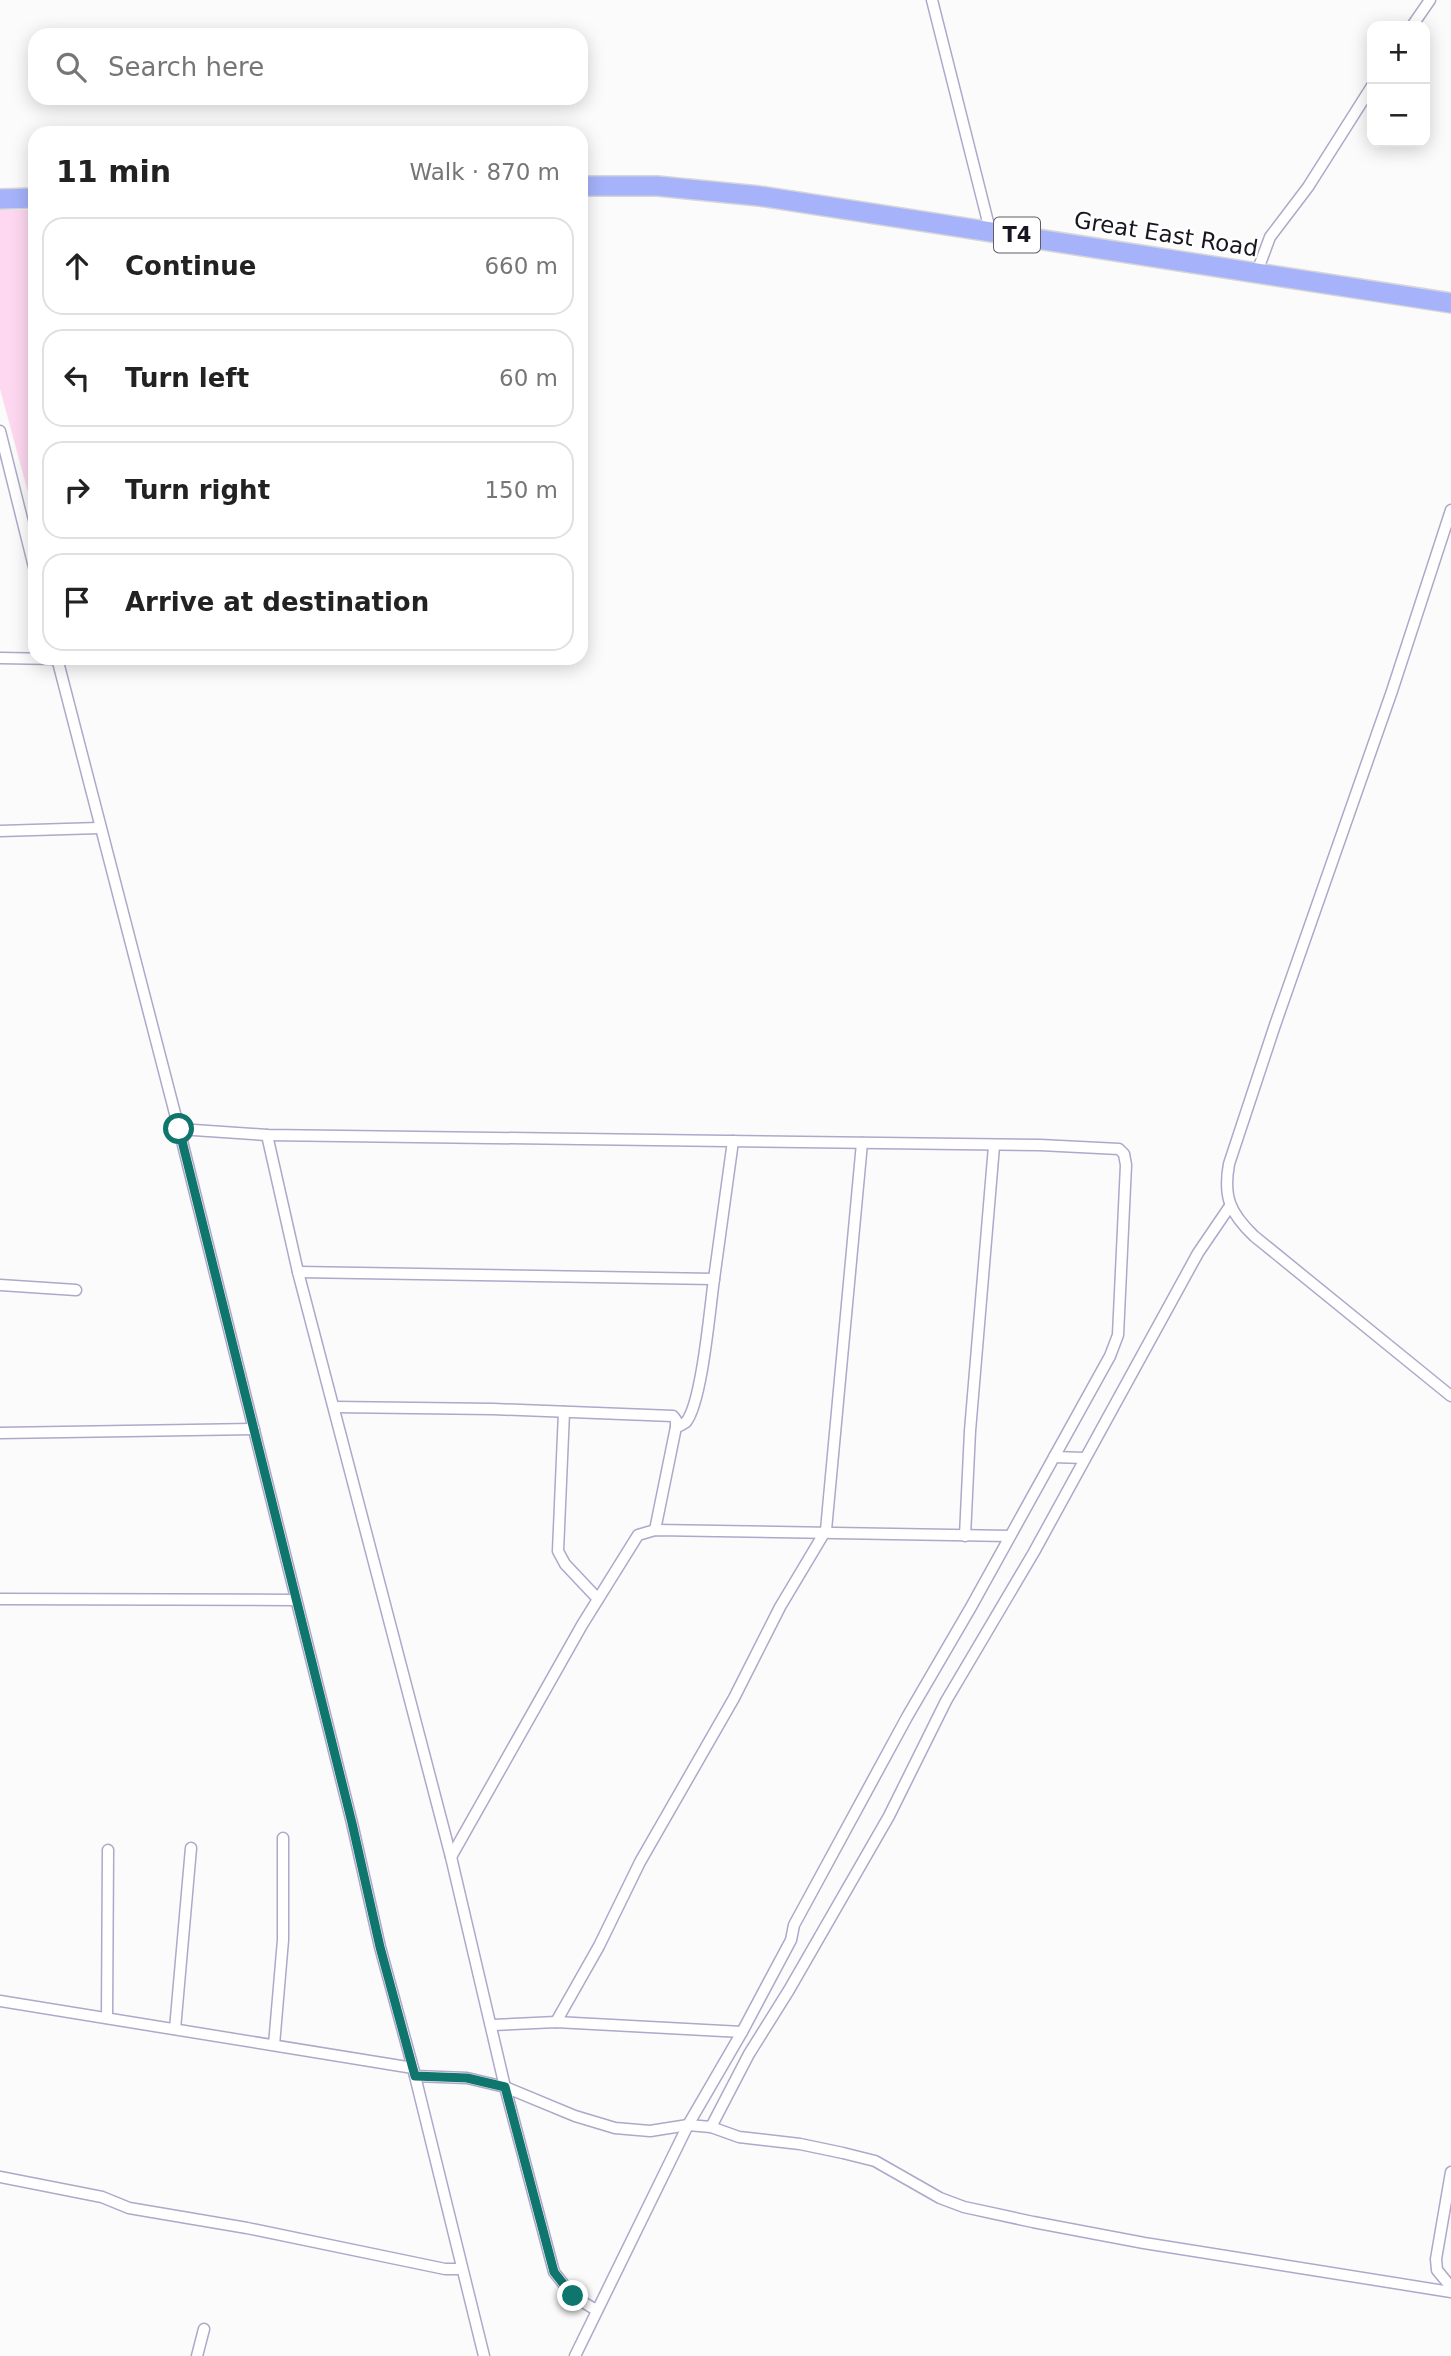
<!DOCTYPE html>
<html lang="en">
<head>
<meta charset="utf-8">
<style>
	:root { --surface:#fff; --page:#f2f2f2; --text:#222; --muted:#767676; --line:#e0e0e0 }
	body { margin:0; font-family:"DejaVu Sans",sans-serif; background:var(--page); color:var(--text) }
	.controls { position:absolute; right:21px; top:21px; display:grid; overflow:hidden; border-radius:14px; box-shadow:0 4px 18px #0003 }
	.controls button { width:63px; height:63px; display:grid; place-items:center; padding:0; border:0; border-bottom:2px solid var(--line); background:var(--surface); color:var(--text); font:35px sans-serif }
	.stop { position:absolute; width:21px; height:21px; margin:-16px; border:5px solid #0f766e; border-radius:50%; background:#fff }
	.stop.end { background:#0f766e; border-color:#fff; box-shadow:0 2px 7px #0008 }
	.list { margin:0; padding:0; list-style:none }
	h2 { display:flex; justify-content:space-between; align-items:center; height:91px; margin:0; padding:0 28px; font-size:30px }
	h2 small { font-size:23px; font-weight:400; color:var(--muted) }
	.list li { display:grid; grid-template-columns:46px 1fr auto; gap:21px; align-items:center; box-sizing:border-box; height:98px; margin:0 14px 14px; padding:0 14px; border:2px solid var(--line); border-radius:21px }
	.list b { display:block; font-size:26px; white-space:nowrap }
	.list em { font-size:23px; font-style:normal; color:var(--muted) }
	.icon { flex:none; width:38px; height:38px; fill:none; stroke:currentColor; stroke-width:2; stroke-linecap:round; stroke-linejoin:round }
	.map { position:relative; flex:none; width:1451px; height:2356px; overflow:hidden }
	.search { position:absolute; background:var(--surface); box-shadow:0 4px 18px #0003; left:28px; top:28px; width:560px; height:77px; display:flex; align-items:center; gap:18px; box-sizing:border-box; padding:0 24px; border-radius:21px; color:var(--muted); font-size:26px }
	.panel { position:absolute; background:var(--surface); box-shadow:0 4px 18px #0003; left:28px; top:126px; width:560px; height:539px; border-radius:21px }
	.map>svg:first-child { display:block }
	.green { fill:#fed8f0 }
	.lines { fill:none; stroke-linecap:round; stroke-linejoin:round }
	.street-casing { stroke:#b0a7c9; stroke-width:13 }
	.highway-casing { stroke:#d6d5d7; stroke-width:22 }
	.street { stroke:#fff; stroke-width:10 }
	.highway { stroke:#a6b3fb; stroke-width:19 }
	.route { stroke:#0f766e; stroke-width:9 }
	.labels { text-anchor:middle; dominant-baseline:central; stroke-width:5; stroke-linejoin:round; paint-order:stroke }
	.shield { fill:#fff; stroke:#5e5c64; stroke-width:2 }
	.shield-label { font-size:21px; font-weight:bold; fill:#191622 }
	.street-label { font-size:23px; fill:#191622; stroke:#fff }
</style>
</head>
<body>
<div class="map">
<svg width="1451" height="2356" viewBox="0 0 1451 2356">
	<rect width="100%" height="100%" fill="#fbfbfb"/>
	<path class="green" d="M0 210H35V518L0 389Z"/>
	<g class="lines">
		<defs>
			<g id="street">
				<path d="M932 0 990 230"/>
				<path d="M1412 26 1430 0"/>
				<path d="M1257 272 1270 237 1308 187 1372 86"/>
				<path d="M0 431 35 571"/>
				<path d="M1451 510 1392 691 1275 1025 1229 1164C1223 1197 1230 1213 1254 1236L1451 1396"/>
				<path d="M0 658 57 659"/>
				<path d="M57 658 179 1129 352 1823 380 1947 413 2068 484 2356"/>
				<path d="M0 831 99 828"/>
				<path d="M179 1129 267 1135 1040 1145 1119 1149 1124 1154 1126 1165 1118 1335 1110 1356 971 1607 907 1717 794 1925 791 1940 742 2032 688 2125 575 2356"/>
				<path d="M267 1135 298 1272 451 1857 505 2087 554 2272 573 2296 596 2310"/>
				<path d="M298 1272 714 1279 733 1141"/>
				<path d="M0 1285 76 1290"/>
				<path d="M334 1407 493 1409 673 1416 676 1420V1427L655 1530"/>
				<path d="M564 1412 558 1551 565 1564 598 1599"/>
				<path d="M676 1427C680 1426 683 1424 686 1422 702 1403 710 1307 714 1279"/>
				<path d="M0 1433 254 1429"/>
				<path d="M1054 1457 1084 1458"/>
				<path d="M965 1536 970 1431 994 1146"/>
				<path d="M0 1599 295 1600"/>
				<path d="M451 1857 582 1625 638 1535 655 1530 1010 1536"/>
				<path d="M0 2001 413 2068"/>
				<path d="M107 2018 108 1850"/>
				<path d="M556 2022 599 1946 640 1862 734 1698 780 1607 826 1530 862 1143"/>
				<path d="M492 2025 556 2022 742 2032"/>
				<path d="M175 2029 191 1848"/>
				<path d="M274 2045 283 1940V1838"/>
				<path d="M415 2076 467 2078 505 2087 575 2116 615 2128 650 2131 688 2125 711 2127 739 2137 800 2144 843 2153 875 2161 940 2198 964 2207 1033 2222 1144 2243 1451 2292"/>
				<path d="M711 2127 749 2054 789 1990 889 1816 946 1701 1034 1552 1198 1253 1230 1206"/>
				<path d="M1451 2172 1436 2259 1437 2270 1451 2287"/>
				<path d="M0 2177 102 2197 129 2208 247 2228 445 2269H461"/>
				<path d="M197 2356 204 2329"/>
			</g>
			<g id="highway">
				<path d="M581 186H657L759 196 1451 303"/>
				<path d="M0 199 35 198"/>
			</g>
		</defs>
		<use href="#street" class="street-casing"/>
		<use href="#highway" class="highway-casing"/>
		<use href="#street" class="street"/>
		<use href="#highway" class="highway"/>
	</g>
	<g class="lines">
		<path class="route" d="M179 1129 352 1823 380 1947 415 2076 467 2078 505 2087 554 2272 573 2296"/>
	</g>
	<g class="labels">
		<rect class="shield" x="994" y="217.5" width="46" height="35" rx="5"/>
		<g class="shield-label">
			<text x="1017" y="235">T4</text>
		</g>
		<g class="street-label">
			<text transform="translate(1166 234) rotate(9)">Great East Road</text>
		</g>
	</g>
</svg>
<div class="controls">
<button>+</button>
<button>−</button>
</div>
<div class="stop" style="left:179px;top:1129px"></div>
<div class="stop end" style="left:573px;top:2296px"></div>
<div class="search"><svg class="icon" aria-label="search" viewBox="0 0 24 24"><circle cx="10" cy="10" r="6"/><path d="M15 15l6 6"/></svg>Search here</div>
<section class="panel">
<h2>11 min<small>Walk · 870 m</small></h2>
<ul class="list">
<li><svg class="icon" aria-label="ahead" viewBox="0 0 24 24"><path d="M12 20V5M6 11l6-6 6 6"/></svg><div><b>Continue</b></div><em>660 m</em></li>
<li><svg class="icon" aria-label="left" viewBox="0 0 24 24"><path d="M17 20v-9H6M10 6l-5 5 5 5"/></svg><div><b>Turn left</b></div><em>60 m</em></li>
<li><svg class="icon" aria-label="right" viewBox="0 0 24 24"><path d="M7 20v-9h11M14 6l5 5-5 5"/></svg><div><b>Turn right</b></div><em>150 m</em></li>
<li><svg class="icon" aria-label="arrive" viewBox="0 0 24 24"><path d="M6 21V4h12l-3 4 3 4H6"/></svg><div><b>Arrive at destination</b></div></li>
</ul>
</section>
</div>
</body>
</html>
